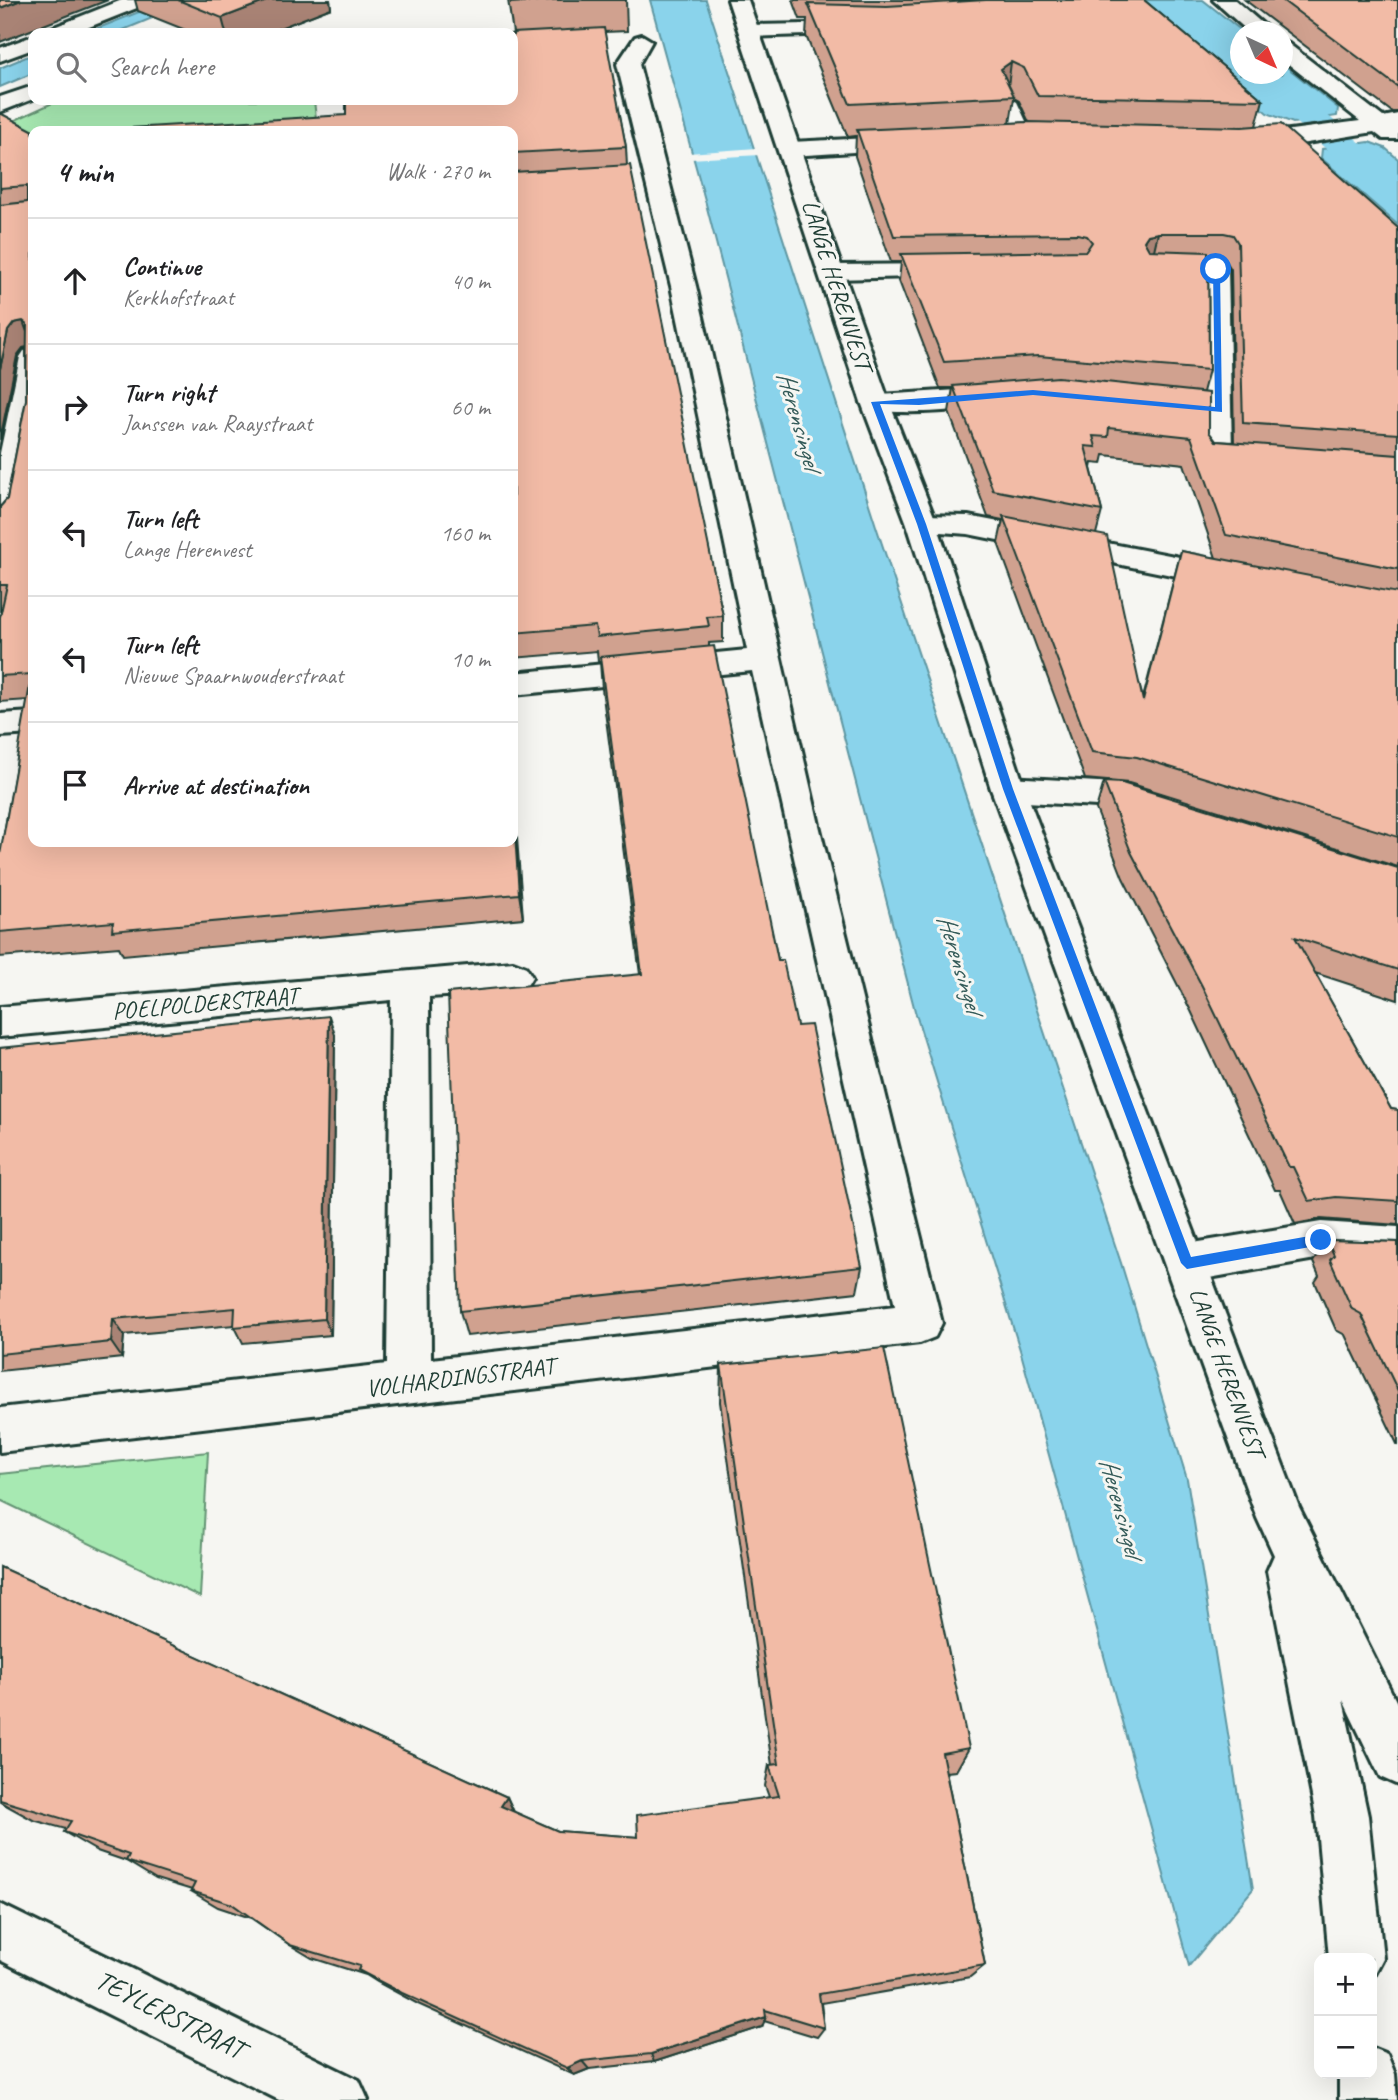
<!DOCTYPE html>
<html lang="en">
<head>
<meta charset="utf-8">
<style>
	:root { --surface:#fff; --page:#f6f6f6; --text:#202124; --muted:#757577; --line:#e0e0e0 }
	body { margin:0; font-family:Caveat,sans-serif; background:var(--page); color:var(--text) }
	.controls { position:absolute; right:21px; bottom:21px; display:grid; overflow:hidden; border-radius:14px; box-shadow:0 7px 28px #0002 }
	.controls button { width:63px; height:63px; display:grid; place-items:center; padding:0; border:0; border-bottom:2px solid var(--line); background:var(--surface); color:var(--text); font:35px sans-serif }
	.compass { position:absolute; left:1230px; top:21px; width:63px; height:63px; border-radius:50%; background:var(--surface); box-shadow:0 7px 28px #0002; rotate:136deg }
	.stop { position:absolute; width:21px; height:21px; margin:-16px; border:5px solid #1a73e8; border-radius:50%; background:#fff }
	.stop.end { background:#1a73e8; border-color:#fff; box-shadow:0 2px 7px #0008 }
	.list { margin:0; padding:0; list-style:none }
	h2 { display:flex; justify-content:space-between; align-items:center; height:91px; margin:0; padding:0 28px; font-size:30px }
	h2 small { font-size:23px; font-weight:400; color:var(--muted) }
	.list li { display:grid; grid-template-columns:46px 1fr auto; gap:21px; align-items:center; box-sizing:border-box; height:126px; padding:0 28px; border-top:2px solid var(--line) }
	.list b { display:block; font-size:26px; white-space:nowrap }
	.list p { margin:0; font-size:23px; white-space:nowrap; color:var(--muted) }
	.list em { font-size:23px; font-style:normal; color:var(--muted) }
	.icon { flex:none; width:38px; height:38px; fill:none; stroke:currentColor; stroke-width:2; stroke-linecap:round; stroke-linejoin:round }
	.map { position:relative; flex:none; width:1398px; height:2100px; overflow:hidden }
	.search { position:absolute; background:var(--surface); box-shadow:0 7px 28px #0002; left:28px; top:28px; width:490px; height:77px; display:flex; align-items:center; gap:18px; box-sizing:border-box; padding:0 24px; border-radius:14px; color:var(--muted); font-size:26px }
	.panel { position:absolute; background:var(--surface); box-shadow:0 7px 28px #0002; left:28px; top:126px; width:490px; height:721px; border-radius:14px }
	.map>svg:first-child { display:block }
	.green { fill:#a7e9b2; stroke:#639373; stroke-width:2 }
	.water { fill:#8ad3eb; stroke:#5f97a2; stroke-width:2 }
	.pier { fill:#f6f6f2 }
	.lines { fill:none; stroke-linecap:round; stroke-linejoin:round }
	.canal { fill:#8ad3eb; fill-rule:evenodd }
	.service-casing { stroke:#1f3d34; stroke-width:5 }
	.pedestrian-casing { stroke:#1f3d34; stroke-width:6 }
	.minor-casing { stroke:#1f3d34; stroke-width:6 }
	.secondary-casing { stroke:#1f3d34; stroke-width:6 }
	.service { fill:#f6f6f2; fill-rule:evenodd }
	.pedestrian { fill:#f6f6f2; fill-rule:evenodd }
	.minor { fill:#f6f6f2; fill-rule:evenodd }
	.secondary { fill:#f6f6f2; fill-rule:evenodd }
	.wall { fill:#d0a18f; stroke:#1f3d34; stroke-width:2; fill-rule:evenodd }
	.shaded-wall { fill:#a98374; stroke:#1f3d34; stroke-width:2 }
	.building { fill:#f2bba6; stroke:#1f3d34; stroke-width:2 }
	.route { fill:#1a73e8 }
	.labels { text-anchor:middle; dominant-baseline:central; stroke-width:6; stroke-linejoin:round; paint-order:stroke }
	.street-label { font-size:24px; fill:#1f3d34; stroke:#f6f6f2 }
	.water-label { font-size:26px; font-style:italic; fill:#345b59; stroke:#f6f6f2 }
	.near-street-label { font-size:28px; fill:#1f3d34; stroke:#f6f6f2 }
</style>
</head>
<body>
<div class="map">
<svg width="1398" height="2100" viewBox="0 0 1398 2100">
	<rect width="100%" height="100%" fill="#f6f6f2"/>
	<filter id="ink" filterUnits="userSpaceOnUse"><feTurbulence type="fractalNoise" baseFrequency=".0143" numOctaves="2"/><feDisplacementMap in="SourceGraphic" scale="14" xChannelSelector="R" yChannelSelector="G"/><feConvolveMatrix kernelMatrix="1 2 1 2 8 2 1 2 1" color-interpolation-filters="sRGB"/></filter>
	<g filter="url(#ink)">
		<g class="green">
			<path d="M59 100H314L317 128 260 131H33L0 127Z"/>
			<path d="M208 1452 200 1597 0 1500V1474Z"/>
		</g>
		<g class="water">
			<path d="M169 0H196L116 33H86Z"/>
			<path d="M650 0H706L876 526 1121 1263 1187 1479 1253 1889 1189 1966 1021 1353 915 1011 705 200Z"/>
			<path d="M1137 0H1203L1242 31 1240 74H1282L1283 64 1338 108 1337 116 1293 123 1267 113Z"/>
			<path d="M33 54V73L0 87V68Z"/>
			<path d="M1369 142 1385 148 1398 159V225L1321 158 1322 149Z"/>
		</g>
		<path class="pier" d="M757 148 760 155 690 159 688 153Z"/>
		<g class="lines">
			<path class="canal" d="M1241 74H1278L1398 174V204L1385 201Z"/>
			<defs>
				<path id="service" d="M1008 97 1017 102 1034 138 1031 142H1019L1016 138 999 102Z"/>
				<path id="pedestrian" d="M860 23 870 29 867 33 750 37 740 31 750 25Z"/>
				<g id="minor">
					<path d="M122 0H150L147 4 74 33H46L49 29Z"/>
					<path d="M1213 0H1235L1272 32H1249Z"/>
					<path d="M642 35 652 41 639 64 696 286 819 825 942 1323 935 1337 920 1343 0 1452V1408L387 1364 391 1000 0 1037V1007L513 962 526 967 532 977 526 987 513 992 429 997 431 1359 895 1306 752 671 513 695V673L747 650 671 286 617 64 635 37Z"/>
					<path d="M33 36V49L0 61V48Z"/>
					<path d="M1282 42 1289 44 1383 117 1398 114V139H1383L1374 132 1282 147H1236L1233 142 1236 137 1360 121 1282 59Z"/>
					<path d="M33 86V99L0 112V97Z"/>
					<path d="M908 136 916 138 919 143 916 148 791 156 780 149 791 142Z"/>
					<path d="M1155 262H1216L1225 264 1228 269 1232 451 1263 455 1267 461 1263 467 1253 469 1208 465 1204 459V276L1146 274 1143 269 1146 264Z"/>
					<path d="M950 264 959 266 962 271 959 276 833 279 824 277 821 272 824 267 833 265Z"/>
					<path d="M33 349V425L15 524 10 530 0 533V453L20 357 24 351Z"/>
					<path d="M1004 387 1014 389 1017 395 1014 401C978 410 901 417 865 408L861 402 865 396Z"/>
					<path d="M922 515 968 516 1226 566 1237 569 1241 576 1237 583 1226 586 968 534 912 530 907 524 912 518Z"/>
					<path d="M33 712V734L0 736V714Z"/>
					<path d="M1008 777 1116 783 1164 797 1169 806 1164 815 1152 818 1115 807 1008 801 996 798 991 789 996 780Z"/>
					<path d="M1321 1222 1398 1227V1263L1321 1258 1187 1282 1172 1276 1166 1263 1172 1250 1187 1244Z"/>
					<path d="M0 1904 359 2080 368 2100H279L0 1960Z"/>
				</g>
				<g id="secondary">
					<path d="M728 0H748L889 402 937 524 1025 789 1299 1507 1398 1705V1785L1380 1777 1343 1700 1368 1816 1383 1958 1372 1979V1958H1329L1316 1816 1267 1571 1274 1555 1257 1518 991 789 907 524 861 402Z"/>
					<path d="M1372 2048 1387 2054 1395 2074 1397 2100H1339V2074H1372Z"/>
				</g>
			</defs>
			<use href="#service" class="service-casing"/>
			<use href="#pedestrian" class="pedestrian-casing"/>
			<use href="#minor" class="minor-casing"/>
			<use href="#secondary" class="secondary-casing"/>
			<use href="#service" class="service"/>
			<use href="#pedestrian" class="pedestrian"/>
			<use href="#minor" class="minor"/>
			<use href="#secondary" class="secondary"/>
		</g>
		<g class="wall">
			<path d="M135 0H330L331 8 267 33H193L138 11Z"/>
			<path d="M508 0H626L627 31 604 32 626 147 627 166 723 616V642L709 643V647L778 960 797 1026 862 1267 857 1292 467 1336 460 1311 640 974 602 689 600 662H598L597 651 513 658V131L346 115 513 33Z"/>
			<path d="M793 0H1144L1263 100 1256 126 1398 228V867L1129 783 1085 779 998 543 1003 520 988 517 949 412 953 388H940L899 281 901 262H891L855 156 856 136 848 137 806 36 807 19H800ZM1014 98 1019 101 1029 122 1010 123ZM1208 259H1217L1226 261 1231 269 1234 442 1216 441 1209 432 1203 392 1209 370ZM1104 455 1184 464 1216 558 1181 551 1143 698 1096 534 1102 511 1091 468 1092 463 1102 464Z"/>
			<path d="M1245 0H1398V112H1392Z"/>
			<path d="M0 113 513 842 523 918 123 955 119 947 0 957V855L28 700 0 702V617L1 611H0V507L7 499 26 400V348H23L17 356 0 440Z"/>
			<path d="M1104 782 1398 868V1000L1315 973 1391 1109 1398 1110V1225L1321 1219 1295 1224 1280 1190H1275L1191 1011 1123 878 1096 809Z"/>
			<path d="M335 1035 331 1335 243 1343 234 1325 124 1335 122 1358 0 1371V1048Z"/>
			<path d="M1327 1240 1398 1242V1446L1345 1335 1336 1330 1315 1282 1319 1276 1313 1262Z"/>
			<path d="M721 1365 969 1748 956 1771 946 1772 985 1965 970 1977 821 2003 824 2028 817 2037 764 2021 762 2027 654 2062 589 2069 574 2075 418 2004 377 1982 366 1975 312 1958 290 1945 251 1918 218 1907 191 1891 192 1890 156 1879 126 1861 97 1851 64 1832 66 1829 33 1820 0 1802V1567L507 1797 514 1812 558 1831 638 1837 769 1797 765 1786 769 1765H772L720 1402Z"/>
		</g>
		<g class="shaded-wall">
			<path d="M21 0H108L0 42V8Z"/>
			<path d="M269 0H330L331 8 267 33H226L222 18Z"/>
			<path d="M1011 62 1007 95 1001 69Z"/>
			<path d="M1158 233 1152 259 1144 241 1148 235Z"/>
			<path d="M23 321 32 346 23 348 17 356 0 440V369L8 331 14 323Z"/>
			<path d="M513 784 523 918 519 894 513 804Z"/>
			<path d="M329 1016 335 1035 331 1335 324 1319Z"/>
			<path d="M113 1319 124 1335 122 1358 111 1342Z"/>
			<path d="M507 1797 516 1817 501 1806Z"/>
			<path d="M766 2017 762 2027 654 2062 651 2054Z"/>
			<path d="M582 2061 589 2069 574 2075 567 2068Z"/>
		</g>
		<g class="building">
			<path d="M0 0H21L0 8Z"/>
			<path d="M178 0H269L222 18Z"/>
			<path d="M510 0H553L511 3Z"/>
			<path d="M986 0H1144L1263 100 1038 96 1024 68 1011 62 1001 69 1014 96 850 104 808 4 887 6Z"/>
			<path d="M1282 0H1398V87Z"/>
			<path d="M604 28 626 147 513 153V131H79L346 115V100H513V33Z"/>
			<path d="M0 113 34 131H33V842H513V804L519 894 112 931 113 922 0 932V855L32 674 0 676V617L7 585H0V507L7 499 26 400 27 324 23 321 14 323 8 331 0 369V205L27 202V186L0 188Z"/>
			<path d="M1029 122 1242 127 1281 124 1398 228V434L1243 423 1238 243 1233 235 1224 233H1158L1148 235 1144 241 1149 250 1208 252 1209 370 1038 356 944 362 901 254 1086 251 1092 242 1087 236 1077 234 894 236 857 130Z"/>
			<path d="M630 165 723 616 707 617 709 626 597 637 595 626 513 633V172Z"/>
			<path d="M1058 377 1209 393V432L1216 441 1398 455V569L1226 535 1191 437 1109 428 1108 437 1093 436 1096 447 1085 446 1102 511 993 490 953 386Z"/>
			<path d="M1003 516 1107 536 1143 701 1181 551 1398 593V837L1137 757 1092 752Z"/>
			<path d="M714 646 778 960H783L797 1026 811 1025 862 1267 460 1311 448 993 642 974 600 657Z"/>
			<path d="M1104 782 1122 783 1398 868V970L1295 937 1391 1109 1398 1110V1201L1336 1197 1309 1201 1293 1167H1289L1202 986 1131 852Z"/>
			<path d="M329 1016 324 1319 234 1327 235 1308 113 1319 111 1342 0 1354V1048Z"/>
			<path d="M1327 1240 1398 1242V1391L1361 1314 1352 1309 1330 1260 1334 1255Z"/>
			<path d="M884 1348 969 1748 942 1753 985 1965 819 1994 824 2028 765 2010 766 2017 651 2054 582 2061 567 2068 402 1993 358 1970 360 1966 290 1945 232 1904 191 1891 195 1883 126 1861 129 1855 64 1832 71 1821 0 1800V1567L507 1797 501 1806 558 1831 638 1837 637 1815 779 1796 769 1765 779 1764 721 1365Z"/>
		</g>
	</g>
	<path class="route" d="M1216 267 1220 269 1222 412 1033 395 919 405 880 404 926 524 1013 789 1191 1257 1321 1234 1327 1240 1321 1245 1187 1269 1181 1263 1003 789 917 524 871 402 1033 390 1215 407 1213 269Z"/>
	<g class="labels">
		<g class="street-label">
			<text transform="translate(837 285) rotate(72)">LANGE HERENVEST</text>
			<text transform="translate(205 1003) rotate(-5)">POELPOLDERSTRAAT</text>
			<text transform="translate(1227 1372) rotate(70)">LANGE HERENVEST</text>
			<text transform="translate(460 1377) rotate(-7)">VOLHARDINGSTRAAT</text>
		</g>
		<g class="water-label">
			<text transform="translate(799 420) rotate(74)">Herensingel</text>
			<text transform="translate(960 963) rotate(73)">Herensingel</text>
			<text transform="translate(1121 1507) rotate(75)">Herensingel</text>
		</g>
		<g class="near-street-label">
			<text transform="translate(170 2014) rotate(27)">TEYLERSTRAAT</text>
		</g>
	</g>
</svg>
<div class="controls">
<button>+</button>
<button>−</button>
</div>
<svg class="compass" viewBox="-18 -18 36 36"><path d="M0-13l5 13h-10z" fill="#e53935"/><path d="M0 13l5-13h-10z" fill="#757577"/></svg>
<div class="stop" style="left:1216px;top:269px"></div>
<div class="stop end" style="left:1321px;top:1240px"></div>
<div class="search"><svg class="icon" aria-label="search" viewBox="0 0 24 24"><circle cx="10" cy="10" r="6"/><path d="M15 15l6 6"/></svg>Search here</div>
<section class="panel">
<h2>4 min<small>Walk · 270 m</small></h2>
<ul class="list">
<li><svg class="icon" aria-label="ahead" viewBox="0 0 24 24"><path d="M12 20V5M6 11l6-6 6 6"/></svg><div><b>Continue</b><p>Kerkhofstraat</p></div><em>40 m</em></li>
<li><svg class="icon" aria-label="right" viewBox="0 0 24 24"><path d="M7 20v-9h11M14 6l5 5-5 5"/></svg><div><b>Turn right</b><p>Janssen van Raaystraat</p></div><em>60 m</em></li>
<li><svg class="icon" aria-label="left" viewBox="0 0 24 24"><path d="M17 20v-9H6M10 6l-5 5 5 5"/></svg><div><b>Turn left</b><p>Lange Herenvest</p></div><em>160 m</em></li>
<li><svg class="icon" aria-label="left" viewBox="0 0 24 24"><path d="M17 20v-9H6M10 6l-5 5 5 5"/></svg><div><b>Turn left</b><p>Nieuwe Spaarnwouderstraat</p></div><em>10 m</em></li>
<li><svg class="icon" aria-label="arrive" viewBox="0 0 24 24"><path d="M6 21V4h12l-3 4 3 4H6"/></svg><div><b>Arrive at destination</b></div></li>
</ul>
</section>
</div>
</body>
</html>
